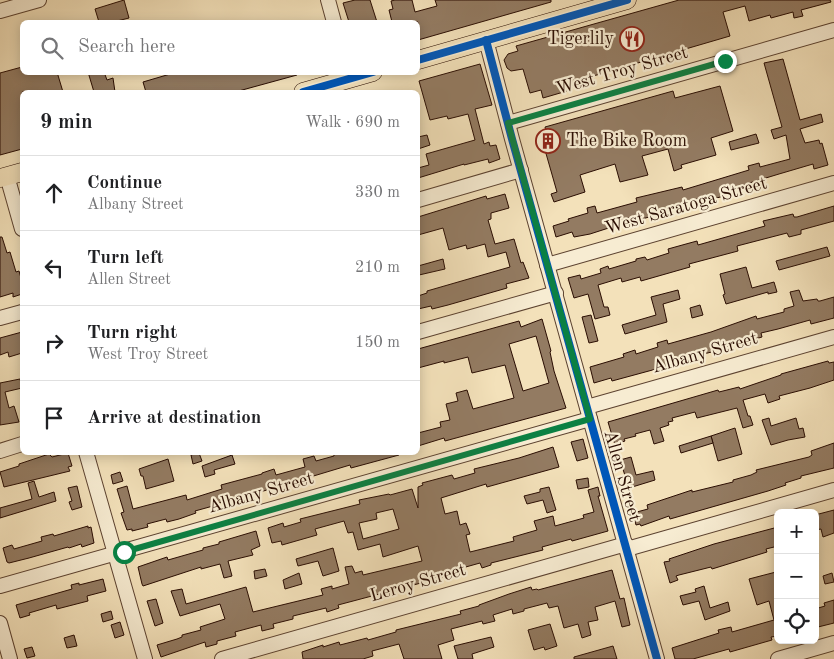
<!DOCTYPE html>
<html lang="en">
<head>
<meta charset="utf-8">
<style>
	:root { --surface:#fff; --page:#f2f2f2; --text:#202124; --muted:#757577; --line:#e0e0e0 }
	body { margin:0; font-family:"Old Standard TT",serif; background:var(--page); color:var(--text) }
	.controls { position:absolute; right:15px; bottom:15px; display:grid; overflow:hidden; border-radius:8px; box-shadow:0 2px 12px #0003 }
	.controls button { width:45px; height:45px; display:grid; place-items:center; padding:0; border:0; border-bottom:1px solid var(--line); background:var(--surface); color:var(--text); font:25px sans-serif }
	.stop { position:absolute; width:15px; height:15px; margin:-11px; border:4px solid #0b8043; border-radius:50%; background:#fff }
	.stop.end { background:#0b8043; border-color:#fff; box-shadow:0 1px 5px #0008 }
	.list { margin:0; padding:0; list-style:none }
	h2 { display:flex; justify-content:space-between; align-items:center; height:65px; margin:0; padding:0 20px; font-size:21px }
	h2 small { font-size:16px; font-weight:400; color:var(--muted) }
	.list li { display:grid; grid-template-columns:32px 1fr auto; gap:15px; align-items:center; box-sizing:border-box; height:75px; padding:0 20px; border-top:1px solid var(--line) }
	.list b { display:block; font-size:19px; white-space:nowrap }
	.list p { margin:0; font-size:16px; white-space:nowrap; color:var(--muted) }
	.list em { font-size:16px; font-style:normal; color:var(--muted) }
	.icon { flex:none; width:28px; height:28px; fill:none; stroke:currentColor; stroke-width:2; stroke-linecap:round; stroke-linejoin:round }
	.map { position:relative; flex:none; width:834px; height:659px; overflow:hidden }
	.search { position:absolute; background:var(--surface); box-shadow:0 2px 12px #0003; left:20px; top:20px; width:400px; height:55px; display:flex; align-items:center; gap:12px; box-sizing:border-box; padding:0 18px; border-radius:8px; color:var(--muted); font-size:19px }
	.panel { position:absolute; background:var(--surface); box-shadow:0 2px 12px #0003; left:20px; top:90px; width:400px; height:365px; border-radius:8px }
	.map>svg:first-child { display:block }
	.building { fill:#937b62; stroke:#2a0d02; fill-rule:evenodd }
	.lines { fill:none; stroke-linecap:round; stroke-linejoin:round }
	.minor-casing { stroke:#5c4230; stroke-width:16 }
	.major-casing { stroke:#2a0d02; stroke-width:19 }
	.minor { stroke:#f7ecd2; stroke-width:14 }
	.major { stroke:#f3e1ba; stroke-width:18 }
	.cycleway-casing { stroke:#f7ecd2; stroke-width:11 }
	.cycleway { stroke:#0057b8; stroke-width:8 }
	.route { stroke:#0b8043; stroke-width:6 }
	.labels { text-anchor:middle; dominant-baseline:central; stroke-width:4.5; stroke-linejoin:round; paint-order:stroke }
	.poi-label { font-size:18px; fill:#2a0d02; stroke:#f7ecd2; text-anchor:end }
	.street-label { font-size:18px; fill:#2a0d02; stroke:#f7ecd2 }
</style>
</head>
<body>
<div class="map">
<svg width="834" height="659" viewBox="0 0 834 659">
	<rect width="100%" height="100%" fill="#f3e1ba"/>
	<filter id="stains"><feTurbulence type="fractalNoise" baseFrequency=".004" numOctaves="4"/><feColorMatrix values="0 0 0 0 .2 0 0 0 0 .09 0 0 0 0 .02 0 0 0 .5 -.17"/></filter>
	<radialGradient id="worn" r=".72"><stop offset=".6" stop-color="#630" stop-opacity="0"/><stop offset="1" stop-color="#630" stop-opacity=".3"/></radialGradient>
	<g class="building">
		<path d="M124 0 129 18 113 22H99L95 9Z"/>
		<path d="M355 0H370L377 22H349L343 3Z"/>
		<path d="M395 0H412L415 12 437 6 435 0H551V2L418 40V22H392L389 10 393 9 391 1Z"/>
		<path d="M679 0H830L831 2 801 10 803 16 794 18 793 12 771 18 770 15 749 21 745 6 723 12 730 36 583 79 584 82 566 87 567 91 543 98 541 90 530 93 523 69 511 71 507 68 504 60 508 54 518 51 516 46Z"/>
		<path d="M783 59 800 120 821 114 823 122 800 129 805 143 819 140 820 144 822 143 828 165 814 169 813 164 779 174 723 191 724 196 713 199 712 195 686 202 687 204 669 209 670 211 642 219 641 215 620 220 621 224 590 234 574 237 572 232 556 237 553 226 569 221 568 219 588 213 587 208 595 206 597 213 637 202 636 198 682 187 683 190 749 170 748 166 759 163 760 167 790 159 786 135 774 139 771 130 782 127 764 63Z"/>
		<path d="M480 64 492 105 475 109 484 144 489 142 490 146 496 145 500 159 489 163 488 159 464 165V164L418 178V168L429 165 426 154 475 140 468 114 448 119 447 116 430 120 419 81Z"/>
		<path d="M22 67V72H57L63 92H22V149L0 155V73Z"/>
		<path d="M88 72H104L107 80 113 78 115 92H94Z"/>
		<path d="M177 72H297V75L235 92H146L143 82Z"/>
		<path d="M720 86 733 131 711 138 716 155 681 165 682 168 674 171 668 149 642 156 648 175 620 182 615 164 580 175 585 192 554 202 551 194 557 192 541 136 547 135 545 127 673 91 675 98Z"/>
		<path d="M756 134 759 143 731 150 729 142Z"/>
		<path d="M427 135 430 145 418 149V137Z"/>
		<path d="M505 194 509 208 491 213V219L488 220 495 244 514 239 521 263 523 262 529 278 506 284 507 288 448 305 432 309 431 306 418 309V296L427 293V291L510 267 506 252 488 257 485 244 467 249 466 245 449 250 443 228 418 235V217L486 196 487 199Z"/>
		<path d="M834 206V221L801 230V234L789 237 787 233 737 246 738 251 689 264 690 267 641 281 640 277 622 282 621 278 598 285 604 307H608L610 315 595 319 588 294 574 298 568 278 580 275 581 279 601 273 600 269 608 266 609 269 636 261V259L645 257 647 260 669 253 668 249 686 244 697 241 698 245 765 226 763 221 793 214 794 217H797Z"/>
		<path d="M0 237H2L7 253 10 252 16 272 19 271 21 278 22 277V294L13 297V293L0 297Z"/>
		<path d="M827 247 830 256 779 270 776 261Z"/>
		<path d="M443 259 445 269 419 275 418 266Z"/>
		<path d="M746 267 752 288 774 282 777 292 768 294V292L726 304 723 295 725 294 720 274Z"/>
		<path d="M678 290 680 299 663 304 667 322 625 334 622 325 656 315 651 297Z"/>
		<path d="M799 290 803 301 817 299 818 301H820L834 297V318L811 324 810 320 778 329 761 333 762 337 727 347V348L692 357 693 359 612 381 611 378 594 383 590 367 624 357 623 354 635 350 636 354 658 347 657 343 667 340 668 344 711 332 756 316 757 319 784 312V309L794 306 790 292Z"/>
		<path d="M700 305 703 315 692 318 690 308Z"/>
		<path d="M591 315 598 341 589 343 582 317Z"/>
		<path d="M542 319 551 351 550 352 554 371 566 408 445 441 444 438 418 446V433L441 427 440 422 450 420 446 404 458 401 456 393 467 390 473 409 514 398 505 365 472 373 468 357 444 363V361L418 368V349L519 321 521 327ZM536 336 549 383 523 391 509 344Z"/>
		<path d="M22 332V353L9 357 8 352 0 355V338Z"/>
		<path d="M828 361 829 363 834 362V380L810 388 779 396 780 399 768 403 765 394 743 400 748 416H750L753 425 743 428 737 408 697 418 695 412 672 418 673 421 668 422 669 425 660 428 664 441 654 444 650 430 635 434 636 436 624 439 625 441 615 444 614 442 608 422 718 390 719 392 739 387 740 389 781 375V374Z"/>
		<path d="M20 379 22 388 5 392 9 408 14 406 19 422 0 425V383Z"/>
		<path d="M769 418 771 426 796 418 799 429 803 428 805 437 788 440 771 445 762 420Z"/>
		<path d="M735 428 742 454 718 461 711 436Z"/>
		<path d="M711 436 713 443 681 453 679 446Z"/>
		<path d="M583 439 588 458 577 461 571 442Z"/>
		<path d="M834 443V468L801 476V478L785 483 786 485 768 491 670 519 669 516 641 526 640 524 636 525 633 513 648 509 647 505 692 490V492L733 482V480L751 475 757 472 756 470 809 457 812 455 811 451Z"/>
		<path d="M553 447 559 467 487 487 486 484 441 498 445 514 457 511 460 525 466 523 470 534 466 535 470 552 514 541 513 537 537 530 534 521 553 516 555 526 584 518 583 515 594 512 588 490 598 487 600 496H598L608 531 572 541 571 539 542 547 543 550 491 563V565L482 568 480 563 455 570V573L436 579 338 605 339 608 327 612 326 608 293 616V619L273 624 274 628 262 631 261 625 235 632 236 636 217 641V644L206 647 205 642 161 657 157 645 177 639 182 637V635L201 630 200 627 225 619 220 604 180 616 171 591 182 589 186 604 246 587 253 612 323 595 321 589 332 586V589L349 584 345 567 352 566 355 573 362 571 363 575 422 561 418 546 383 557 380 544 358 550 353 532 348 533 344 521 315 529 317 535 282 545 281 541 272 543 268 528 283 523 284 527 301 522 300 519 360 504 359 500 389 494 390 495 412 489 418 508V487L423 485 422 483 452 475 454 479 475 473 474 469 519 458ZM393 509 399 529 363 539 359 523 377 519 376 513Z"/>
		<path d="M340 452H398L399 455 351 468 350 465 267 490 212 505 213 506 195 511 196 513 179 519 167 522 166 519 147 524 148 527 132 531V529L127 530 121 513 124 512 117 489 127 486 133 509 186 495 187 500 222 489 221 485 262 474V473L274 469 276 475 305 467 303 459 314 456 316 461 334 456V454Z"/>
		<path d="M68 453 72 466 68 467 70 471 4 487 0 472 19 466V464L49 454 52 457Z"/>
		<path d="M199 453 202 461 193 464 191 455Z"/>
		<path d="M232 455 235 464 214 470 215 474 205 477 202 466Z"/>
		<path d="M631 457 636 475 653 471 655 480 629 488 620 460Z"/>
		<path d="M168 459 174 481 146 489 143 476H141L139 469Z"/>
		<path d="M120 472 123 481 113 484 111 475Z"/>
		<path d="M588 478 589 487 578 489 576 480Z"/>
		<path d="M34 481 39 497 54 492 56 501 0 518V508L32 499 28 483Z"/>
		<path d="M77 486 82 507 72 510 69 502 72 501 68 488Z"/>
		<path d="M549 487 556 510 547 513 543 500 527 504 524 496 540 492V489Z"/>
		<path d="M834 510V533L823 537 821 529 815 530V515Z"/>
		<path d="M88 526V528L91 527 94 543 82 547 81 544 69 548 68 547 29 558 9 563 7 562 3 548 12 545 14 549 42 541 41 537 53 534 54 536Z"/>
		<path d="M778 527V546L766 549 767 552 712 569 711 567 679 575 676 576 678 580 670 583 664 562 670 561 669 559 714 544Z"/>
		<path d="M256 531 260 546 251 550 253 555 228 561 232 576 224 578 220 564 201 569V567L143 586 142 584 138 567 167 557 168 560 203 550V548L219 544V542Z"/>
		<path d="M333 548 339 571 323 576 318 561 298 566 296 559Z"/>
		<path d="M265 569 267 576 255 579 254 571Z"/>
		<path d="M612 570 620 599 624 598 630 625 622 627 615 601 595 607 598 620 588 622 591 635 582 638 578 624 564 628 558 606 549 608 547 603 524 609V611L513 614 512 609 493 615 495 621 483 624 482 621 451 629 454 640 438 645 442 659H404L399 644 372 651 373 656 363 659H303L302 652 323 645V647L339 642 340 645 367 638 368 640 396 632V630L461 614 460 611 479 606V605L509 594 531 587 532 590 537 589 538 590Z"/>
		<path d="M776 572 778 578V636L771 637 772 640 730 652 729 649 693 659H675L672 648 719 633 718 630 731 627 732 632 774 620 769 601 757 605 749 579Z"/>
		<path d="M299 573 302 584 285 589 283 580Z"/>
		<path d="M832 573 834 582 825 584 823 576Z"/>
		<path d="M103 579 106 591 87 596 88 601 57 609 56 605 29 613 30 615 20 618 16 605 72 589 71 585 79 583V585Z"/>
		<path d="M704 586 710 608 728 602 730 611 705 620 699 601 683 605 680 596 696 592 695 589Z"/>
		<path d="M156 599 163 623 155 626 147 601Z"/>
		<path d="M834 600V623L818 627 817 624 815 625V609L825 606 824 603Z"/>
		<path d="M111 611 113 619 103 622 101 614Z"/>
		<path d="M120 622 124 635 115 638 111 625Z"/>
		<path d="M550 624 557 646 545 650 544 647 534 650 528 630Z"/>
		<path d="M74 635 77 646 67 648 64 638Z"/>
		<path d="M491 637 494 647 472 654 473 659H458L454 646Z"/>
		<path d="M613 646 617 659H574V657Z"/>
		<path d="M32 647 35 656 27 658 24 649Z"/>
	</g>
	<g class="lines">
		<defs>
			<g id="minor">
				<path d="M328 0 334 22"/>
				<path d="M0 11 39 0"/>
				<path d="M486 40 512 139 657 659"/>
				<path d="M508 123 834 30"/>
				<path d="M7 176 22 229"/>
				<path d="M418 200 521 170"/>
				<path d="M547 265 834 183"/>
				<path d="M0 318 22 312"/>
				<path d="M418 332 556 293"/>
				<path d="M587 407 834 337"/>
				<path d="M0 451 22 444"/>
				<path d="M86 452 145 659"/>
				<path d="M627 549 834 490"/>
				<path d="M0 586 590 419"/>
				<path d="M0 623 10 659"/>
				<path d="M222 659 626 544"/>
				<path d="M778 659 834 643"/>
			</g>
			<g id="major">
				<path d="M418 60 627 0"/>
				<path d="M303 92 373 72"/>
				<path d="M0 178 22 172"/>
			</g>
		</defs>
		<use href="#minor" class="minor-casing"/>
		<use href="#major" class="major-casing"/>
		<use href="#minor" class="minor"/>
		<use href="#major" class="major"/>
		<defs>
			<g id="cycleway">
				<path d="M486 40 512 139 657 659"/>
				<path d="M418 60 627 0"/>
				<path d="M303 92 373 72"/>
			</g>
		</defs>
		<use href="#cycleway" class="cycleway-casing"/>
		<use href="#cycleway" class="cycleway"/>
	</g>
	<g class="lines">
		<path class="route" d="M124 552 590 419 508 123 725 61"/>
	</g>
	<defs>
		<symbol id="restaurant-ring" viewBox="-11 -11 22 22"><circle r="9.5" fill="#f7ecd2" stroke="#8f2418" stroke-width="1.5"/><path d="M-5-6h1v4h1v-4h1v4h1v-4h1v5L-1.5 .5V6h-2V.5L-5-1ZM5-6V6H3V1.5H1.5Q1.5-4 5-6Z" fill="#8f2418"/></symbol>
		<symbol id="building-ring" viewBox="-11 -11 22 22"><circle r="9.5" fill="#f7ecd2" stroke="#8f2418" stroke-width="1.5"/><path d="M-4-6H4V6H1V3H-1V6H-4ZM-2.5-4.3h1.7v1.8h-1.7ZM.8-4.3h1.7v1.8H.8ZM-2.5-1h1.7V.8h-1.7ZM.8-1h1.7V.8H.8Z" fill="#8f2418"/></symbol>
	</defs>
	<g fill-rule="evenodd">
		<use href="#restaurant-ring" x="618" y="25" width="28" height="28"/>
		<use href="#building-ring" x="534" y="127" width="28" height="28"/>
	</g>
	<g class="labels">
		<g class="poi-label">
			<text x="614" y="39">Tigerlily</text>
			<text x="566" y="141" text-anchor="start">The Bike Room</text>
		</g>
		<g class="street-label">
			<text transform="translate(622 71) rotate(-16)">West Troy Street</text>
			<text transform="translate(686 206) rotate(-16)">West Saratoga Street</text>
			<text transform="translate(705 353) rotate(-16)">Albany Street</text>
			<text transform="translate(622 476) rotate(74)">Allen Street</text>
			<text transform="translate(261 493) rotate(-16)">Albany Street</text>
			<text transform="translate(418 583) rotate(-16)">Leroy Street</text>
		</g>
	</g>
	<rect width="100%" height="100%" filter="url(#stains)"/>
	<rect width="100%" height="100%" fill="url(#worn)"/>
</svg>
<div class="controls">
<button>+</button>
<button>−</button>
<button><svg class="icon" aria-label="locate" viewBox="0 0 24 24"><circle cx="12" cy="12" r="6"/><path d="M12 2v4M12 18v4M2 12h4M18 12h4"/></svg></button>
</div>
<div class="stop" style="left:124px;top:552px"></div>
<div class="stop end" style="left:725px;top:61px"></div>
<div class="search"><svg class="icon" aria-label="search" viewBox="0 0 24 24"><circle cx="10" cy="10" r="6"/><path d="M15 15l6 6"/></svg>Search here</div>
<section class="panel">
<h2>9 min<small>Walk · 690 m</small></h2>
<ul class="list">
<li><svg class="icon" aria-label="ahead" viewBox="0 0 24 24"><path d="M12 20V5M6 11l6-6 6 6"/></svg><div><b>Continue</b><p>Albany Street</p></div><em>330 m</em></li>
<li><svg class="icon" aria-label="left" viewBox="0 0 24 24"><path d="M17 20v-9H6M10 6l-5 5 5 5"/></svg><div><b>Turn left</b><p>Allen Street</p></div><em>210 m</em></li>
<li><svg class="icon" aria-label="right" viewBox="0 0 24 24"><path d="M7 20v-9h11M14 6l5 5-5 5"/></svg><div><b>Turn right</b><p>West Troy Street</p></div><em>150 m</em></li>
<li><svg class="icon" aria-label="arrive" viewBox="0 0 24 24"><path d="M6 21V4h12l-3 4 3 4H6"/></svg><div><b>Arrive at destination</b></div></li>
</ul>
</section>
</div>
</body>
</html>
